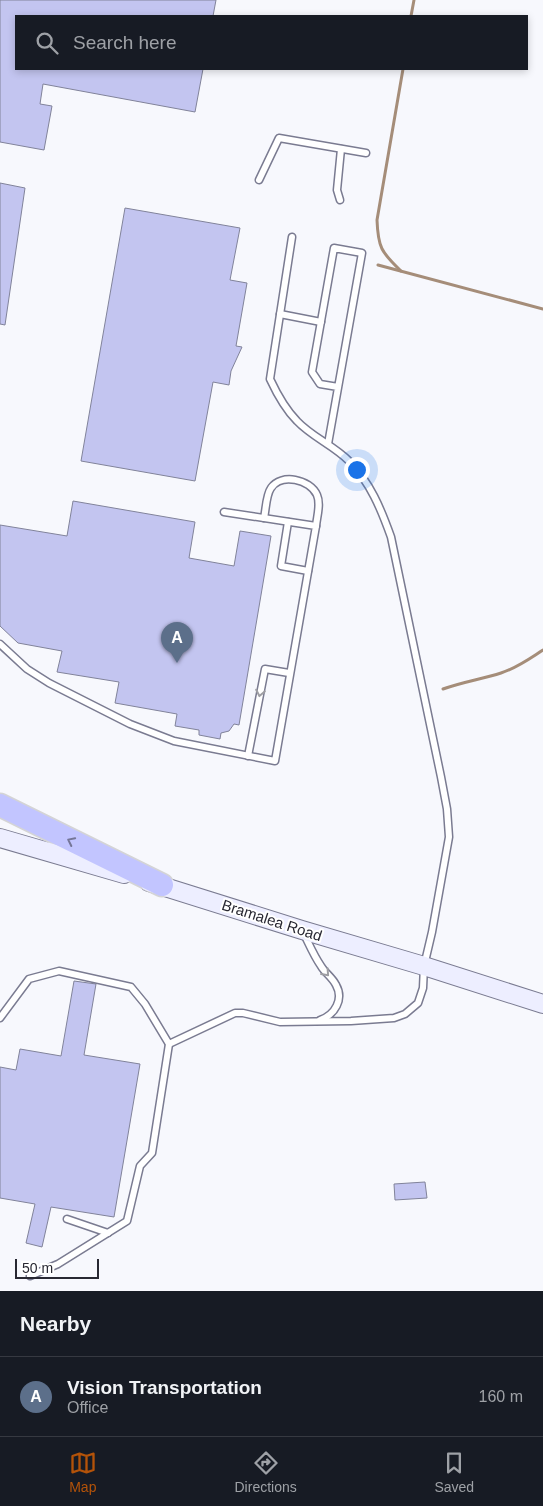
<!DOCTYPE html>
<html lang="en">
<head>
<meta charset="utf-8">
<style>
	:root { --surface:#171b24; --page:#20242c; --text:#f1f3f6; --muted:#9ea1a6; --line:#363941; --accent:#b45309 }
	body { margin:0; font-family:Arial,sans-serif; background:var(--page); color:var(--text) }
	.scale { position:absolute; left:15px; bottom:12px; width:84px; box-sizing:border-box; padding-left:5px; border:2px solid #282832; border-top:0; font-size:14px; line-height:18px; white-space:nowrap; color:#282832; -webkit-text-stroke:4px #fff; paint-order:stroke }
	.you { position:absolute; left:356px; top:469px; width:18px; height:18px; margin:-12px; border:4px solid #fff; border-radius:50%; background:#1a73e8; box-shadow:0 0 0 8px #1a73e833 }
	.badge { display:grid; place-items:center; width:32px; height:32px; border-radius:50%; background:var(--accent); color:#fff; font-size:16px; font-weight:700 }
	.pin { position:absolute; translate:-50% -41px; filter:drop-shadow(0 1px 2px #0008) }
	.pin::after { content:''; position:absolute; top:26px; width:18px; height:15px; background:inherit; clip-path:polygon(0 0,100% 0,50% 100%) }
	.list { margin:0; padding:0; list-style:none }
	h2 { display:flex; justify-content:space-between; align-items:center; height:65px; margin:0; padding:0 20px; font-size:21px }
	h2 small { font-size:16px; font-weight:400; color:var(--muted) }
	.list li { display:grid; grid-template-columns:32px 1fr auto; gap:15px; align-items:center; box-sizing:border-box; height:80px; padding:0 20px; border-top:1px solid var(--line) }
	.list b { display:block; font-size:19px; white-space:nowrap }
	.list p { margin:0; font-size:16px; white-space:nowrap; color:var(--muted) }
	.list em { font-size:16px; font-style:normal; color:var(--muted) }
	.icon { flex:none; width:28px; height:28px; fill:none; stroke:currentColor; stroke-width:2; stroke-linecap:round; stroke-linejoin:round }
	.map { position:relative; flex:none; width:543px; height:1291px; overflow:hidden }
	.search { position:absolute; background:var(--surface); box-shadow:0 2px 8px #0003; left:15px; right:15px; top:15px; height:55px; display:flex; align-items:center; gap:12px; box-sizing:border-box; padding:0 18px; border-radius:0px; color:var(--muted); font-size:19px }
	.sheet { height:145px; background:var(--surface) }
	nav { display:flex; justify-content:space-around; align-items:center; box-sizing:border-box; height:70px; border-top:1px solid var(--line); background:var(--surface); font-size:14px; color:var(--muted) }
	nav a { display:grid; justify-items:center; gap:2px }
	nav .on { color:var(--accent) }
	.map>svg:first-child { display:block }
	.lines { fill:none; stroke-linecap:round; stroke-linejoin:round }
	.stream { stroke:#a58d79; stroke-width:3 }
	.building { fill:#c3c5f0; stroke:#81839a }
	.lane-casing { stroke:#7a7b91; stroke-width:9 }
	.secondary-casing { stroke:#7a7b91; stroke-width:20 }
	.highway-casing { stroke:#d4d4d6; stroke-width:25 }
	.lane { stroke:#fff; stroke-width:6 }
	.secondary { stroke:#edeeff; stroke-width:18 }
	.highway { stroke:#c2c5ff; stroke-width:22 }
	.oneway { stroke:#9e9ea3 }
	.oneway2 { stroke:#757698 }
	.labels { text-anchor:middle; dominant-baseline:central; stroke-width:4; stroke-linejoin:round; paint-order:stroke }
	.street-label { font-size:15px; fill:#282832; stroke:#fff }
</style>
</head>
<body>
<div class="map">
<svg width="543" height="1291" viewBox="0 0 543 1291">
	<rect width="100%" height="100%" fill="#f7f8fd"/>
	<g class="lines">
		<g class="stream">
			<path d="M411 16 414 0"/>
			<path d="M378 265 543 309"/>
			<path d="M401 271C381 252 378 247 377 220L403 69"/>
			<path d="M443 689C462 682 482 679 501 673 517 668 529 659 543 650"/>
		</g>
	</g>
	<g class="building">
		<path d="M0 0H216L213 16H16V69H203L195 112 43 84 40 104 52 106 44 150 0 142Z"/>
		<path d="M0 183 25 188 5 325 0 324Z"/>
		<path d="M125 208 240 228 230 280 247 283 236 346 242 347 231 371 229 385 213 382 195 481 81 461Z"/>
		<path d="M73 501 195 522 189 558 234 566 240 531 271 536 239 725 234 724 229 731 221 733 220 739 199 735V730L175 726 177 714 115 703 119 682 57 672 62 651 18 643 0 626V525L67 536Z"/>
		<path d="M74 981 96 984 84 1055 140 1064 114 1217 51 1207 42 1247 26 1243 35 1204 0 1198V1067L16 1070 20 1049 61 1056Z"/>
		<path d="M425 1182 427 1198 395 1200 394 1184Z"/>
	</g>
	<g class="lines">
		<defs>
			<g id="lane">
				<path d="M259 180 279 138 366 153"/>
				<path d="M340 200 337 190 341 149"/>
				<path d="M280 314 321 322"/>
				<path d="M328 444 362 253 334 248 312 372 320 384 338 387"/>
				<path d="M264 518C266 509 266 495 271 488 281 473 310 479 317 495 321 504 317 516 316 526"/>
				<path d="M288 522 281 566 308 571"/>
				<path d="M0 644 27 669 49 683 130 724 174 741 275 761 316 526 224 512"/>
				<path d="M248 756 265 669 289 673"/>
				<path d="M304 934C309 944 314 956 321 966 325 973 332 977 336 985 344 999 335 1015 320 1020"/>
				<path d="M0 1018 29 979 59 971 131 987 145 1004 169 1044 152 1153 140 1166 127 1221 58 1264 30 1276"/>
				<path d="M169 1044 235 1013H243L280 1022 351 1021 394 1018 405 1014 418 1003 423 988 424 966 432 932 449 837 447 809 441 777 391 537C381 509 370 482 349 461 333 445 312 437 297 421 285 409 277 394 270 379L292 237"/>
				<path d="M67 1219 108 1233"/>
			</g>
			<g id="secondary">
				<path d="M0 838 124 874"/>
				<path d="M149 882 302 930 424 966 543 1004"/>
			</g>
			<path id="highway" d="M0 805 162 885"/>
		</defs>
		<use href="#lane" class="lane-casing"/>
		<use href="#secondary" class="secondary-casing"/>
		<use href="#highway" class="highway-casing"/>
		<use href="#lane" class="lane"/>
		<use href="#secondary" class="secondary"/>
		<use href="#highway" class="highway"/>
	</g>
	<defs><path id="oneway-chevron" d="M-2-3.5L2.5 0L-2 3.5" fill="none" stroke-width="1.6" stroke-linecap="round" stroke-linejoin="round" transform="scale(1.25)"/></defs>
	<g class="oneway">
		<use href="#oneway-chevron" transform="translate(260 693) rotate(101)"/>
		<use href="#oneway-chevron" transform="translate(326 973) rotate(48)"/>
	</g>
	<use class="oneway2" href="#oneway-chevron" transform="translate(71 841) rotate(-154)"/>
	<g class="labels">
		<g class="street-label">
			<text transform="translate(272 920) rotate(18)">Bramalea Road</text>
		</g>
	</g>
</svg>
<div class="scale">50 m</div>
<div class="you"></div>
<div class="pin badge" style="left:177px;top:663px;background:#5c6f8a">A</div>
<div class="search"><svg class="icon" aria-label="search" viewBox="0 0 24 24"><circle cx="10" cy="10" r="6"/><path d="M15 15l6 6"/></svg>Search here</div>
</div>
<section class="sheet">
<h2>Nearby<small></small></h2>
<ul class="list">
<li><span class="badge" style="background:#5c6f8a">A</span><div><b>Vision Transportation</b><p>Office</p></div><em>160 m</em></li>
</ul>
</section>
<nav>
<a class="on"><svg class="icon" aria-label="map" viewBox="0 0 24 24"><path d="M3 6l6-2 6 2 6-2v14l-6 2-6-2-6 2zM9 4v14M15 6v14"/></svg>Map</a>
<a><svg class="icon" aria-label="directions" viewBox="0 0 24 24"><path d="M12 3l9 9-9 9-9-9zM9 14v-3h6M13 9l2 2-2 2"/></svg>Directions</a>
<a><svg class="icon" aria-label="saved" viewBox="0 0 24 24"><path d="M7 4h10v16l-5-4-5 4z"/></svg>Saved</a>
</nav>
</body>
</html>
